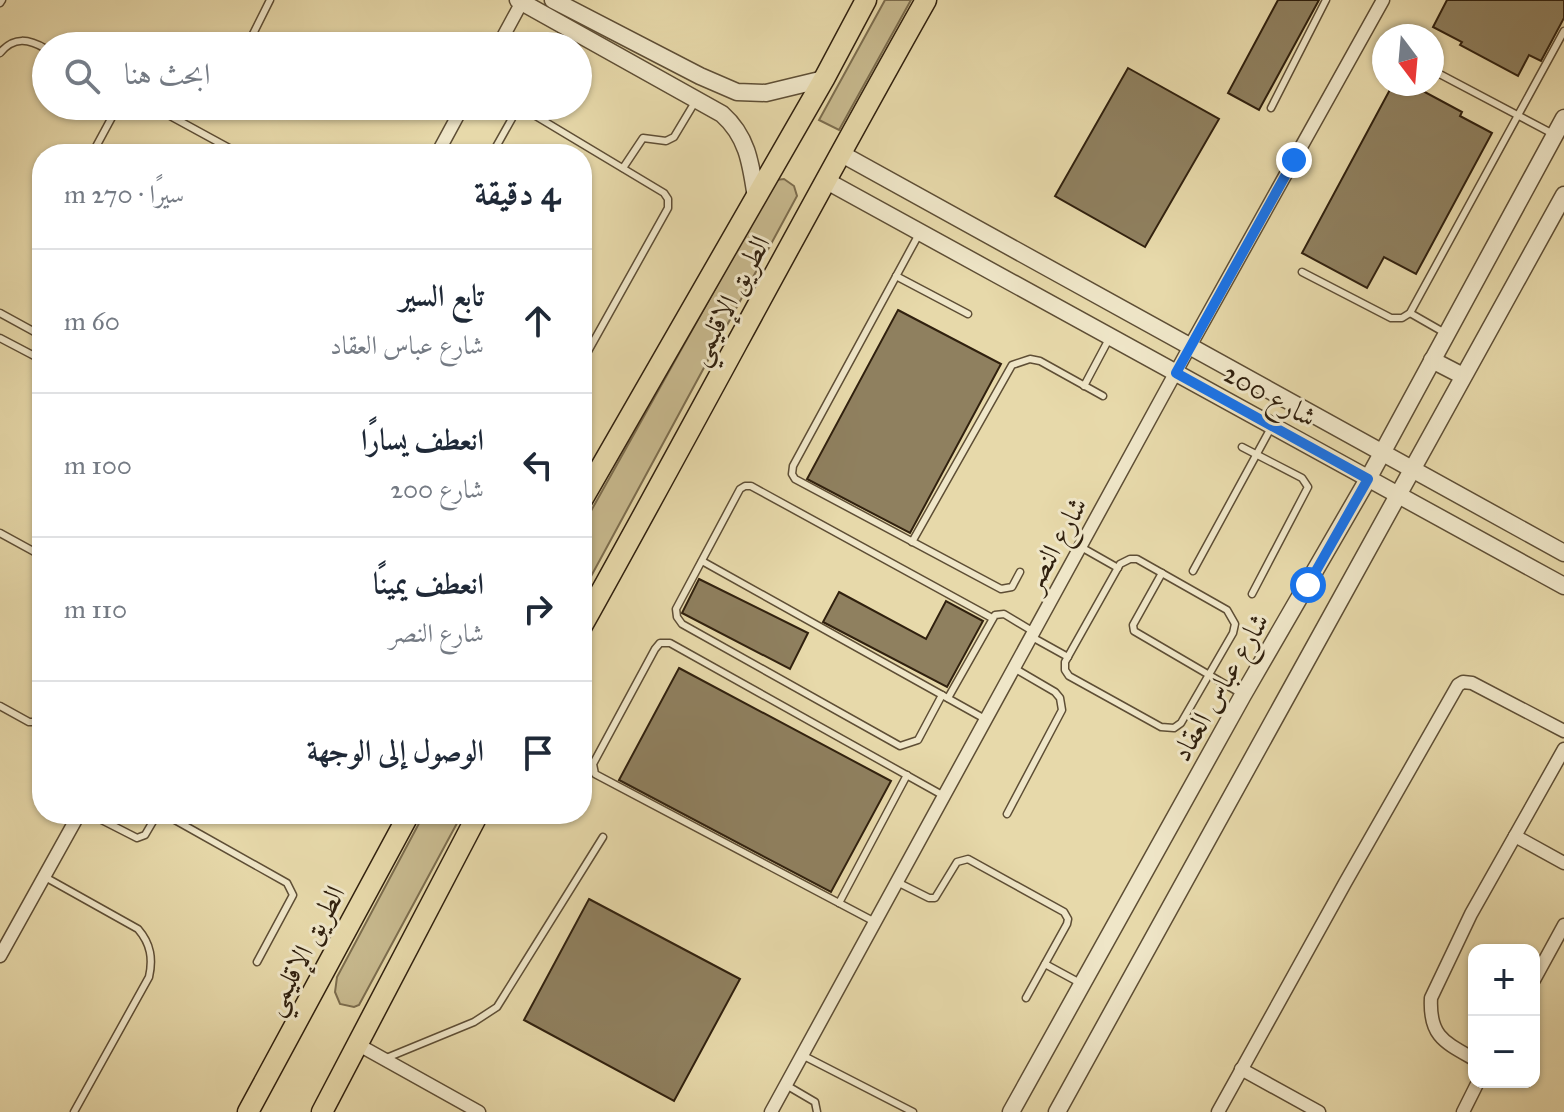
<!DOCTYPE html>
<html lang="ar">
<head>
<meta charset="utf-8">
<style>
	:root { --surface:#fff; --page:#f6f6f7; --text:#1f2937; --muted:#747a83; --line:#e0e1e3 }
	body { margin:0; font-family:"IM FELL Great Primer",Amiri,serif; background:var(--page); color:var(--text); direction:rtl }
	.controls { position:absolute; right:24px; bottom:24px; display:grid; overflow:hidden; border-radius:16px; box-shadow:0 2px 6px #0004 }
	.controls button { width:72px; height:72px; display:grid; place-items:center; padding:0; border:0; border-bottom:2px solid var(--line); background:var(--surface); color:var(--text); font:40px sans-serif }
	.compass { position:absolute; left:1372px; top:24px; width:72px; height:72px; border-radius:50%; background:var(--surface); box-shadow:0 2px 6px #0004; rotate:164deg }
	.stop { position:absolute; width:24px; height:24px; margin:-18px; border:6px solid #1a73e8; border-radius:50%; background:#fff }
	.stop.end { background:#1a73e8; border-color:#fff; box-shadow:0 2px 8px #0008 }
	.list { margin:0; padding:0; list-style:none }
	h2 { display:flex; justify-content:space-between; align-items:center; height:104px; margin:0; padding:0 32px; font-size:34px }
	h2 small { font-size:26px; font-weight:400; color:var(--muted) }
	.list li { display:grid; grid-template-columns:52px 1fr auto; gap:24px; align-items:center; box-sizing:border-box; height:144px; padding:0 32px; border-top:2px solid var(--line) }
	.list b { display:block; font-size:30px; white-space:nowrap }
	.list p { margin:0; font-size:26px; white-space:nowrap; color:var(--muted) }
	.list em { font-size:26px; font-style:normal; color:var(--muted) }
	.icon { flex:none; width:44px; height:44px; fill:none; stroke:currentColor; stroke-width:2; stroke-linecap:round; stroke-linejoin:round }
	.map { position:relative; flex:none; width:1564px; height:1112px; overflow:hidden; direction:ltr }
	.search { position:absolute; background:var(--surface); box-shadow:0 2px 6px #0004; left:32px; top:32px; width:560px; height:88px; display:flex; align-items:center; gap:20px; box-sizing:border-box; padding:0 28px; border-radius:44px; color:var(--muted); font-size:30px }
	.panel { position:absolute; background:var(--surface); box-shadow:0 2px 6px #0004; left:32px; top:144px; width:560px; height:680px; border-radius:32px; direction:rtl }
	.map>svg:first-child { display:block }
	.green { fill:#c8ba8f; stroke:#7c6d4e; stroke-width:2 }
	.building { fill:#8f805f; stroke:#30200e; stroke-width:2 }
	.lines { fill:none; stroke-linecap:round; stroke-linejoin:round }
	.service-casing { stroke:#5e4e35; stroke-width:9 }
	.minor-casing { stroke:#5e4e35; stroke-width:15 }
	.tertiary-casing { stroke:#5e4e35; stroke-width:19 }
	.trunk-casing { stroke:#30200e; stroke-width:23 }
	.service { stroke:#efe6c8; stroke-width:6 }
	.minor { stroke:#efe6c8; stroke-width:12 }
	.tertiary { stroke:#efe6c8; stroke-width:16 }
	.trunk { stroke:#e7d9aa; stroke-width:20 }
	.route { stroke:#1a73e8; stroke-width:10 }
	.labels { text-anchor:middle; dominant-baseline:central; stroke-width:6; stroke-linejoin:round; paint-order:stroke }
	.street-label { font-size:28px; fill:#30200e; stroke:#efe6c8 }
</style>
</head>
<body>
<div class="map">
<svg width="1564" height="1112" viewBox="0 0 1564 1112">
	<rect width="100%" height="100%" fill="#e7d9aa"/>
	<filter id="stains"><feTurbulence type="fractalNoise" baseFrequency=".0025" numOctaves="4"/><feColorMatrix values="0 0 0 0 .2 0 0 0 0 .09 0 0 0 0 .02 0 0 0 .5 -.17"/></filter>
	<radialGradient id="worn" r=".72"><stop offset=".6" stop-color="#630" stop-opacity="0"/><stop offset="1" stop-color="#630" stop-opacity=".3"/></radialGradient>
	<g class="green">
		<path d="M885 0H911L839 130 819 120Z"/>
		<path d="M784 179 794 186 797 196 582 593V527L776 180Z"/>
		<path d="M424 814H462L359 1005 354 1007 340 1004 335 992 337 977Z"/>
	</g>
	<g class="building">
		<path d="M1278 0H1319L1259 110 1228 93Z"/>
		<path d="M1447 0H1564V18L1541 61 1529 55 1518 76 1460 45 1462 42 1433 27Z"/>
		<path d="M1128 68 1219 119 1145 247 1055 196Z"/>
		<path d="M1393 84H1410L1462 112 1460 116 1492 133 1416 274 1384 257 1367 288 1302 253Z"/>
		<path d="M898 310 1001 364 910 533 807 479Z"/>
		<path d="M699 579 808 633 790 669 682 613Z"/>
		<path d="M839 592 926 639 946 601 983 621 947 687 823 622Z"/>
		<path d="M679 668 891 781 831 892 619 780Z"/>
		<path d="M589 899 740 979 674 1101 524 1020Z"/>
	</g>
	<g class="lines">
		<defs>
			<g id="service">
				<path d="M0 3 2 0"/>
				<path d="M247 46 270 0"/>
				<path d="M0 53C14 36 29 39 46 49"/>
				<path d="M1432 70 1555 135"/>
				<path d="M152 106 240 154"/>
				<path d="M519 106 664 193 668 199V208L582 362"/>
				<path d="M1271 108 1326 0"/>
				<path d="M92 154 118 106"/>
				<path d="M492 154 519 106"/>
				<path d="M623 168 643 138 666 141 674 137 695 102"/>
				<path d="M919 234 793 466 792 474 795 479 1001 589 1012 587 1020 572"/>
				<path d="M1302 272 1391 318H1402L1410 313 1564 31"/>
				<path d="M896 276 968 314"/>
				<path d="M0 313 42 336"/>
				<path d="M1410 313 1445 333"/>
				<path d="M0 338 42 360"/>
				<path d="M1084 386 1110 337"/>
				<path d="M1242 447 1302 478 1308 487 1252 594"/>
				<path d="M0 533 42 556"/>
				<path d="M912 542 1012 365 1030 359 1040 361 1103 396"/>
				<path d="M1081 547 1118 568"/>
				<path d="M1130 559H1137L1227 610 1235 624 1233 633 1181 723 1174 728 1161 727 1069 676 1065 670V662L1120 564Z"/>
				<path d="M702 561 985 719"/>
				<path d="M1193 571 1272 426"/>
				<path d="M1162 573 1133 625 1134 631 1240 693"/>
				<path d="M1032 637 1068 657"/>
				<path d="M942 695 918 740 900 746 682 624 677 617 676 609 740 489 745 486H751L992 618"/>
				<path d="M948 698 995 615 1004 614 1034 632"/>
				<path d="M0 706 29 722H42"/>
				<path d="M90 814 137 838 145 835 155 818 166 815 287 883 293 895 257 962"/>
				<path d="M1007 814 1062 710 1060 698 1055 692 1014 668"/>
				<path d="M45 877 138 929C151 944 153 959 149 977L74 1112"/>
				<path d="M897 882 929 898H935L957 862 968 859 1064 912 1068 919 1067 924 1026 998"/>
				<path d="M839 903 907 775"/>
				<path d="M875 922 595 774 593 764 655 649 660 643H670L944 796"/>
				<path d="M1045 964 1080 983"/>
				<path d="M802 1055 913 1112"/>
				<path d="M384 1059 474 1022 497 1007 603 837"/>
				<path d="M786 1085 815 1102 817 1112"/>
			</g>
			<g id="minor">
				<path d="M498 46 523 0"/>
				<path d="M437 154 463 106"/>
				<path d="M1515 836 1564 863"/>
				<path d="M0 956 79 814"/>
				<path d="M1534 980 1564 925"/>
				<path d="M357 1044 479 1112"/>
				<path d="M1474 1059C1444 1042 1429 1036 1431 998L1471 914 1564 749"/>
				<path d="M1241 1069 1319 1112"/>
				<path d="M771 1112 1189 348 1383 0"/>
				<path d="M1218 1112 1345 883 1458 685 1463 682 1472 683 1564 731"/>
				<path d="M1463 1112 1478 1082"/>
			</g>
			<g id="tertiary">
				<path d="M518 0 722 114C748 137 751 165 756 198"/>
				<path d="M553 0 700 76 737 92 766 93 824 79"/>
				<path d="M840 153 1564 553"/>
				<path d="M825 180 1564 586"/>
				<path d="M1432 360 1463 376"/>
				<path d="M1011 1112 1243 695 1368 479 1564 118"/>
				<path d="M1057 1112 1564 195"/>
			</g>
			<g id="trunk">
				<path d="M582 500 824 79 866 0"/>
				<path d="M582 626C698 418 809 207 926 0"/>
				<path d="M248 1112 409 814"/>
				<path d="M322 1112 478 814"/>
			</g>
		</defs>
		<use href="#service" class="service-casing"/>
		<use href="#minor" class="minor-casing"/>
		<use href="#tertiary" class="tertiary-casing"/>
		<use href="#trunk" class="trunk-casing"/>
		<use href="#service" class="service"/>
		<use href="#minor" class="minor"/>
		<use href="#tertiary" class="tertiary"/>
		<use href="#trunk" class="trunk"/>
	</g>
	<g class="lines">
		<path class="route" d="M1294 160 1176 373 1368 479 1308 585"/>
	</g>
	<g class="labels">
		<g class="street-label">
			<text transform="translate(729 300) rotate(-62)">الطريق الإقليمي</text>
			<text transform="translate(1270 395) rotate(29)">شارع 200</text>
			<text transform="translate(1055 544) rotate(-61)">شارع النصر</text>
			<text transform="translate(1220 687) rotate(-60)">شارع عباس العقاد</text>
			<text transform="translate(304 950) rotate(-62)">الطريق الإقليمي</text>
		</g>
	</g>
	<rect width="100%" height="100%" filter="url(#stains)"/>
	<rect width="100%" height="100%" fill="url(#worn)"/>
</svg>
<div class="controls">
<button>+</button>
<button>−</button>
</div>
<svg class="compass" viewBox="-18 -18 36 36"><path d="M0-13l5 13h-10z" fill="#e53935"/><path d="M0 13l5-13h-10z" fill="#747a83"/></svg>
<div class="stop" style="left:1308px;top:585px"></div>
<div class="stop end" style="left:1294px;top:160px"></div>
<div class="search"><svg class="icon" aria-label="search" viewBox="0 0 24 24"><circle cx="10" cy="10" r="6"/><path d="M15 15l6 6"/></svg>ابحث هنا</div>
<section class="panel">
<h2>4 دقيقة<small>سيرًا · 270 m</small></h2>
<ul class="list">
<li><svg class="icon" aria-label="ahead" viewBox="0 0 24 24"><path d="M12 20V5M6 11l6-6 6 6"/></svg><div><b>تابع السير</b><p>شارع عباس العقاد</p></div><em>60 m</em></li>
<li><svg class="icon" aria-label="left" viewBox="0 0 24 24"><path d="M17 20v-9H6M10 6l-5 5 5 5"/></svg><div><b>انعطف يسارًا</b><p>شارع 200</p></div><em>100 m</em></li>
<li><svg class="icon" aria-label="right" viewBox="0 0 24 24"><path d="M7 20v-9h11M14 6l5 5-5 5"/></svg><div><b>انعطف يمينًا</b><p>شارع النصر</p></div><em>110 m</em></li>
<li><svg class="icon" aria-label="arrive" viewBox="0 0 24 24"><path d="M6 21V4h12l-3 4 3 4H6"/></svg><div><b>الوصول إلى الوجهة</b></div></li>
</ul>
</section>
</div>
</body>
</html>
